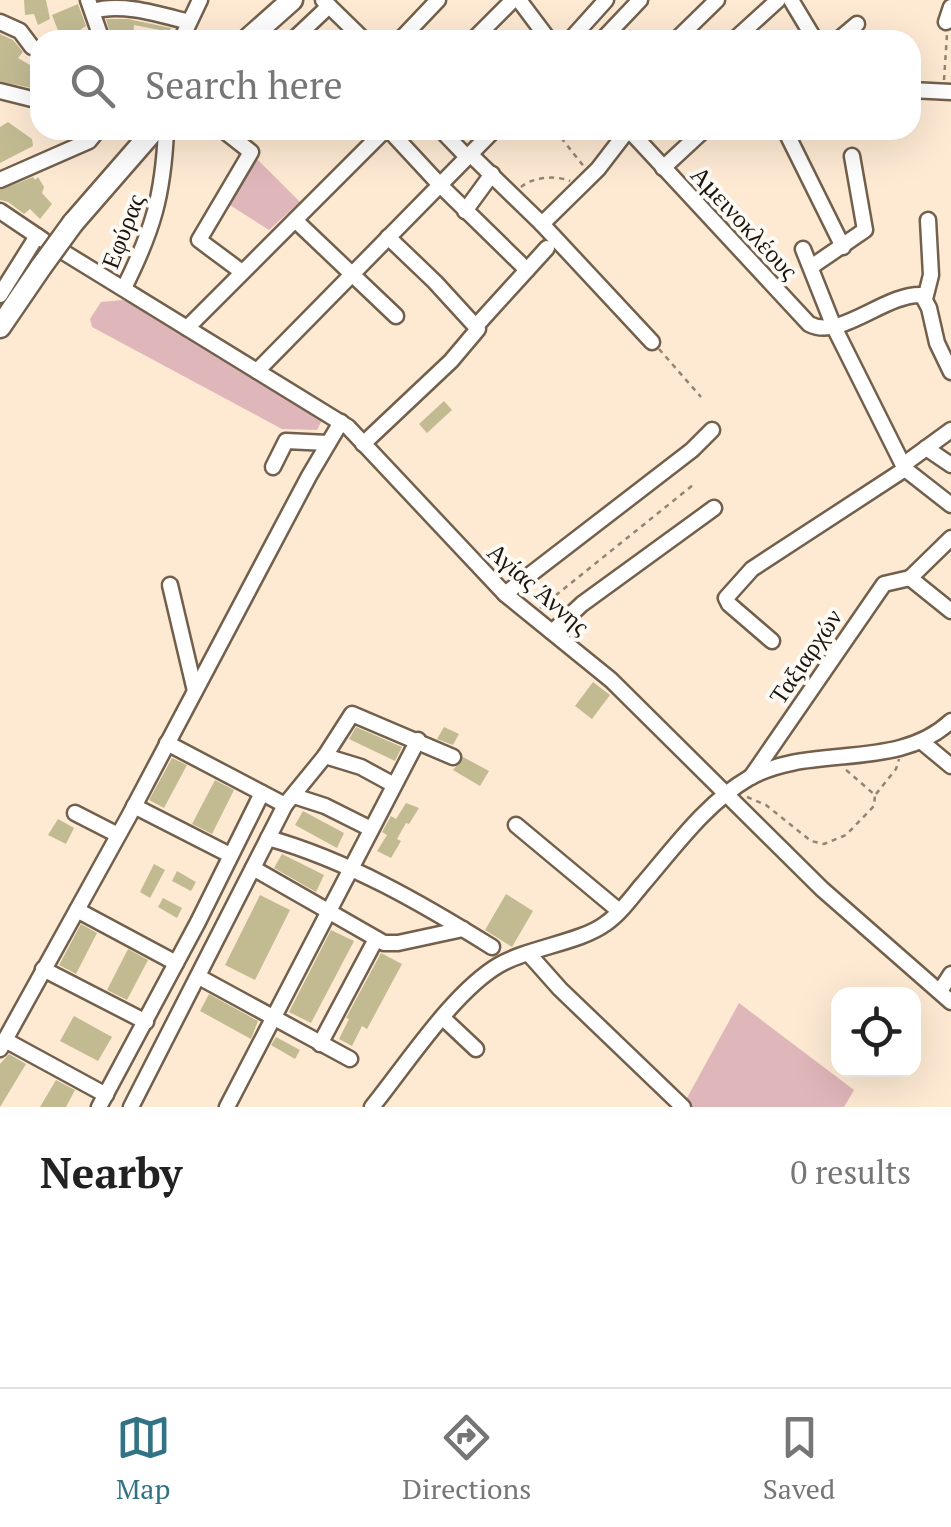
<!DOCTYPE html>
<html lang="en">
<head>
<meta charset="utf-8">
<style>
	:root { --surface:#fff; --page:#f2f2f2; --text:#222; --muted:#767676; --line:#e0e0e0; --accent:#317385 }
	body { margin:0; font-family:"PT Serif",serif; background:var(--page); color:var(--text) }
	.controls { position:absolute; right:30px; bottom:30px; display:grid; overflow:hidden; border-radius:20px; box-shadow:0 10px 40px #0002 }
	.controls button { width:90px; height:90px; display:grid; place-items:center; padding:0; border:0; border-bottom:2px solid var(--line); background:var(--surface); color:var(--text); font:50px sans-serif }
	.list { margin:0; padding:0; list-style:none }
	h2 { display:flex; justify-content:space-between; align-items:center; height:130px; margin:0; padding:0 40px; font-size:42px }
	h2 small { font-size:32px; font-weight:400; color:var(--muted) }
	.icon { flex:none; width:55px; height:55px; fill:none; stroke:currentColor; stroke-width:2; stroke-linecap:round; stroke-linejoin:round }
	.map { position:relative; flex:none; width:951px; height:1107px; overflow:hidden }
	.search { position:absolute; background:var(--surface); box-shadow:0 10px 40px #0002; left:30px; right:30px; top:30px; height:110px; display:flex; align-items:center; gap:25px; box-sizing:border-box; padding:0 35px; border-radius:30px; color:var(--muted); font-size:38px }
	.sheet { height:280px; background:var(--surface) }
	nav { display:flex; justify-content:space-around; align-items:center; box-sizing:border-box; height:140px; border-top:2px solid var(--line); background:var(--surface); font-size:28px; color:var(--muted) }
	nav a { display:grid; justify-items:center; gap:5px }
	nav .on { color:var(--accent) }
	.map>svg:first-child { display:block }
	.green { fill:#dfb6ba }
	.building { fill:#c2bb92 }
	.lines { fill:none; stroke-linecap:round; stroke-linejoin:round }
	.minor-casing { stroke:#72604d; stroke-width:19 }
	.highway-casing { stroke:#72604d; stroke-width:25 }
	.path { stroke:#928474; stroke-width:2.5; stroke-dasharray:5 5; stroke-linecap:butt }
	.minor { stroke:#fff; stroke-width:14 }
	.highway { stroke:#fff; stroke-width:20 }
	.highway-bridge-casing { stroke:#72604d; stroke-width:25; stroke-linecap:butt }
	.highway-bridge { stroke:#fff; stroke-width:20 }
	.labels { text-anchor:middle; dominant-baseline:central; stroke-width:8; stroke-linejoin:round; paint-order:stroke }
	.street-label { font-size:25px; fill:#1c150d; stroke:#fefaf5 }
</style>
</head>
<body>
<div class="map">
<svg width="951" height="1107" viewBox="0 0 951 1107">
	<rect width="100%" height="100%" fill="#feead3"/>
	<g class="green">
		<path d="M253 155 300 202 269 230 225 202Z"/>
		<path d="M122 300 138 305 324 416 317 430 282 429 92 327 90 319 101 302Z"/>
		<path d="M739 1003 854 1090 844 1107H682Z"/>
	</g>
	<g class="building">
		<path d="M24 0H46L50 19 38 25 34 14 25 15Z"/>
		<path d="M78 4 86 26 81 29 82 40H59V33L52 15Z"/>
		<path d="M106 19H128L171 28 170 32 134 25 133 40H112Z"/>
		<path d="M0 34 13 40 23 52 18 58 40 71V90L0 81Z"/>
		<path d="M8 122 32 139 33 146 0 163V127Z"/>
		<path d="M33 177 35 180 38 177 44 187 42 193 52 204 40 219 30 209 24 214 8 202 0 200V190Z"/>
		<path d="M444 401 452 410 427 433 419 424Z"/>
		<path d="M593 682 610 695 592 719 575 706Z"/>
		<path d="M356 727 402 747 395 761 349 739Z"/>
		<path d="M444 727 459 734 453 745 437 739Z"/>
		<path d="M463 757 489 771 480 786 453 770Z"/>
		<path d="M172 758 187 765 164 808 149 800Z"/>
		<path d="M215 780 234 790 212 834 192 824Z"/>
		<path d="M406 803 419 808 409 824 406 823 397 839 401 841 391 858 377 851 387 835 382 832 391 816 396 819Z"/>
		<path d="M303 811 344 833 337 848 295 825Z"/>
		<path d="M58 819 74 828 66 844 48 835Z"/>
		<path d="M282 854 324 875 316 892 274 868Z"/>
		<path d="M154 864 165 870 150 898 140 892Z"/>
		<path d="M177 871 196 882 191 891 172 881Z"/>
		<path d="M506 894 533 911 512 947 485 930Z"/>
		<path d="M260 895 290 910 255 980 225 965Z"/>
		<path d="M163 898 182 908 177 918 158 907Z"/>
		<path d="M81 924 97 933 76 974 59 965Z"/>
		<path d="M331 930 354 941 311 1023 289 1012Z"/>
		<path d="M128 949 148 960 127 1000 107 990Z"/>
		<path d="M381 953 402 964 367 1029 362 1026 352 1046 339 1039 349 1019 346 1018Z"/>
		<path d="M209 994 258 1021 251 1039 200 1011Z"/>
		<path d="M74 1016 112 1037 98 1061 60 1041Z"/>
		<path d="M276 1037 300 1050 295 1059 271 1045Z"/>
		<path d="M9 1054 26 1064 0 1107V1064Z"/>
		<path d="M56 1080 75 1090 66 1107H40Z"/>
	</g>
	<g class="lines">
		<defs>
			<g id="minor">
				<path d="M88 0 102 40"/>
				<path d="M323 0 364 40"/>
				<path d="M519 0 549 40"/>
				<path d="M791 0 815 40"/>
				<path d="M93 11C122 2 161 15 189 22"/>
				<path d="M0 22 20 31 32 47"/>
				<path d="M946 22 951 7"/>
				<path d="M181 40 200 0"/>
				<path d="M293 40 329 6"/>
				<path d="M400 40 438 0"/>
				<path d="M473 40 513 0"/>
				<path d="M570 40 606 0"/>
				<path d="M602 40 640 0"/>
				<path d="M676 40 717 0"/>
				<path d="M734 40 778 0"/>
				<path d="M838 40 857 24"/>
				<path d="M911 90 951 92"/>
				<path d="M0 91 40 101"/>
				<path d="M223 130 251 152 199 240 242 272"/>
				<path d="M389 130 440 185 527 270"/>
				<path d="M441 130 467 157"/>
				<path d="M629 130 809 324C840 341 885 293 922 295L929 308 937 343 951 372"/>
				<path d="M785 130 843 247"/>
				<path d="M470 154 542 224 652 342"/>
				<path d="M663 168 704 130"/>
				<path d="M0 180 89 141 98 130"/>
				<path d="M0 211 43 240"/>
				<path d="M465 211 492 174"/>
				<path d="M295 220 396 316"/>
				<path d="M542 224 598 169 628 130"/>
				<path d="M803 249 834 327 905 469 951 505"/>
				<path d="M65 253 348 427 505 594 611 680 822 889 951 1002"/>
				<path d="M811 267 865 230 852 156"/>
				<path d="M124 288C153 230 163 196 166 131"/>
				<path d="M0 295 37 236"/>
				<path d="M925 299 931 275 928 220"/>
				<path d="M477 325 547 248"/>
				<path d="M187 328 385 130"/>
				<path d="M257 371 494 130"/>
				<path d="M363 444 451 361 478 329 435 282 388 237"/>
				<path d="M926 448 951 465"/>
				<path d="M903 465 951 430"/>
				<path d="M273 467 286 441 328 443"/>
				<path d="M910 578 951 538"/>
				<path d="M910 578 951 611"/>
				<path d="M170 585 195 691"/>
				<path d="M505 594 692 450 712 430"/>
				<path d="M552 632 582 604 714 508"/>
				<path d="M772 641 729 604 726 598 752 569 905 469"/>
				<path d="M922 742 951 766"/>
				<path d="M325 756 361 767 394 785"/>
				<path d="M751 777 884 584 910 578"/>
				<path d="M294 796 325 806 371 829"/>
				<path d="M285 805 325 756 352 714 453 757"/>
				<path d="M134 806 230 855"/>
				<path d="M75 813 118 835"/>
				<path d="M516 825 618 910"/>
				<path d="M268 838C347 860 423 904 492 947"/>
				<path d="M253 868 384 943H398L463 929"/>
				<path d="M77 910 176 963"/>
				<path d="M528 953 560 989 683 1107"/>
				<path d="M43 969 146 1022"/>
				<path d="M199 977 350 1059"/>
				<path d="M940 991 951 974"/>
				<path d="M443 1018 476 1049"/>
				<path d="M5 1040 106 1095"/>
				<path d="M320 1044 376 939"/>
				<path d="M0 1049 129 816 309 476 341 422"/>
				<path d="M99 1107 198 922 262 793"/>
				<path d="M131 1107 285 805 167 743"/>
				<path d="M227 1107 418 740"/>
				<path d="M372 1107C406 1065 453 992 499 965 528 948 581 942 605 924 619 915 631 898 642 885 674 848 706 803 749 778 811 743 897 772 951 721"/>
			</g>
			<g id="highway">
				<path d="M247 40 292 0"/>
				<path d="M73 223 154 130"/>
				<path d="M0 327 41 267"/>
			</g>
		</defs>
		<use href="#minor" class="minor-casing"/>
		<use href="#highway" class="highway-casing"/>
		<g class="path">
			<path d="M944 80 947 34"/>
			<path d="M555 130 585 168"/>
			<path d="M521 187C533 177 556 175 570 181"/>
			<path d="M659 349 701 397"/>
			<path d="M540 608 693 485"/>
			<path d="M876 794 896 769 899 759"/>
			<path d="M747 797 766 805 811 841 824 844 846 835 874 806 875 795 845 769"/>
		</g>
		<use href="#minor" class="minor"/>
		<use href="#highway" class="highway"/>
		<defs>
			<path id="highway-bridge" d="M41 267 73 223"/>
		</defs>
		<use href="#highway-bridge" class="highway-bridge-casing"/>
		<use href="#highway-bridge" class="highway-bridge"/>
	</g>
	<g class="labels">
		<g class="street-label">
			<text transform="translate(745 222) rotate(47)">Αμεινοκλέους</text>
			<text transform="translate(122 231) rotate(-69)">Εφύρας</text>
			<text transform="translate(539 588) rotate(41)">Αγίας Άννης</text>
			<text transform="translate(805 656) rotate(-56)">Ταξιαρχών</text>
		</g>
	</g>
</svg>
<div class="controls">
<button><svg class="icon" aria-label="locate" viewBox="0 0 24 24"><circle cx="12" cy="12" r="6"/><path d="M12 2v4M12 18v4M2 12h4M18 12h4"/></svg></button>
</div>
<div class="search"><svg class="icon" aria-label="search" viewBox="0 0 24 24"><circle cx="10" cy="10" r="6"/><path d="M15 15l6 6"/></svg>Search here</div>
</div>
<section class="sheet">
<h2>Nearby<small>0 results</small></h2>
<ul class="list">
</ul>
</section>
<nav>
<a class="on"><svg class="icon" aria-label="map" viewBox="0 0 24 24"><path d="M3 6l6-2 6 2 6-2v14l-6 2-6-2-6 2zM9 4v14M15 6v14"/></svg>Map</a>
<a><svg class="icon" aria-label="directions" viewBox="0 0 24 24"><path d="M12 3l9 9-9 9-9-9zM9 14v-3h6M13 9l2 2-2 2"/></svg>Directions</a>
<a><svg class="icon" aria-label="saved" viewBox="0 0 24 24"><path d="M7 4h10v16l-5-4-5 4z"/></svg>Saved</a>
</nav>
</body>
</html>
